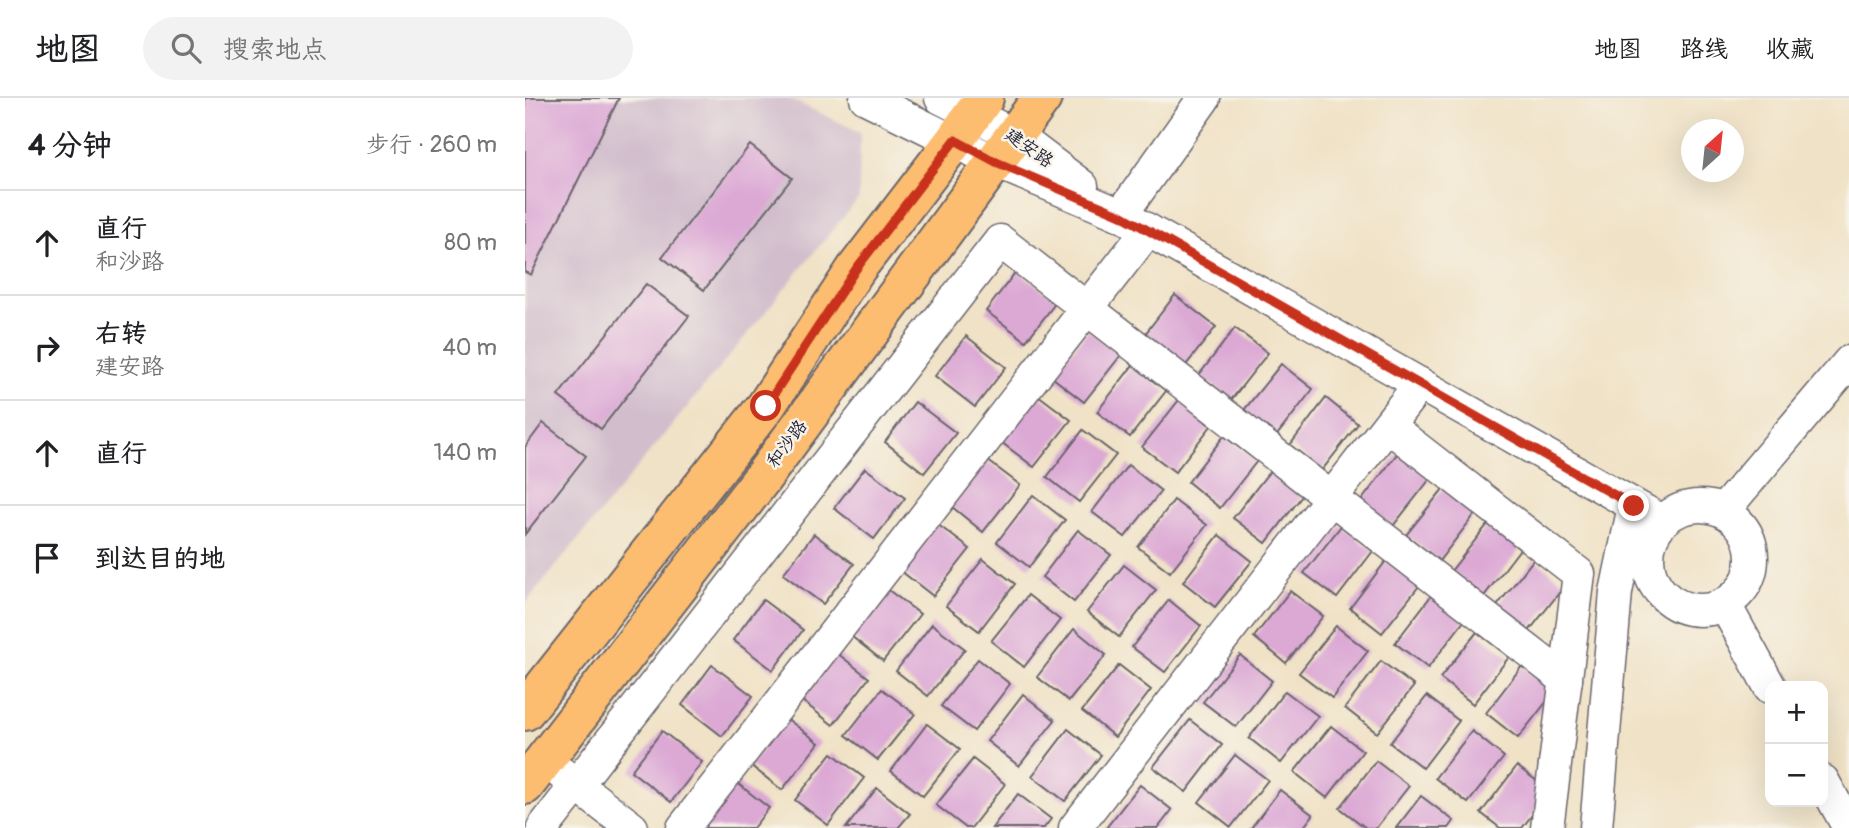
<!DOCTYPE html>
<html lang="zh">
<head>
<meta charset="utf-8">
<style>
	:root { --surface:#fff; --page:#f2f2f2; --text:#202124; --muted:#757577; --line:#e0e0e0 }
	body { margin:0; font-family:Pangolin,"LXGW WenKai TC",sans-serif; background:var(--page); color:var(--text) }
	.controls { position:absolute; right:21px; bottom:21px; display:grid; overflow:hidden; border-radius:14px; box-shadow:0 7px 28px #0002 }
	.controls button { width:63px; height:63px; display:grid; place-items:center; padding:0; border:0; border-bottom:2px solid var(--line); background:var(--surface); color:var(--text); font:35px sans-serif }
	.compass { position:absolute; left:1156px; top:21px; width:63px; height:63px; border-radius:50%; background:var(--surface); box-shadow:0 7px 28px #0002; rotate:27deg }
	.stop { position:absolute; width:21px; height:21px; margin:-16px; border:5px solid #c8321e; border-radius:50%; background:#fff }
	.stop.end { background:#c8321e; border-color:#fff; box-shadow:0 2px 7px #0008 }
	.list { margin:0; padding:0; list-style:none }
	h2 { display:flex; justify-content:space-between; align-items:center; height:91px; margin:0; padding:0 28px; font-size:30px }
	h2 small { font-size:23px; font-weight:400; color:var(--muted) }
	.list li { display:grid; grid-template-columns:46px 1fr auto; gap:21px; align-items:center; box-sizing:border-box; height:105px; padding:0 28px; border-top:2px solid var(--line) }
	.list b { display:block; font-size:26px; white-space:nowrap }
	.list p { margin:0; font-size:23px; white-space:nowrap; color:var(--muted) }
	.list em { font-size:23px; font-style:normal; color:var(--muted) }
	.icon { flex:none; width:38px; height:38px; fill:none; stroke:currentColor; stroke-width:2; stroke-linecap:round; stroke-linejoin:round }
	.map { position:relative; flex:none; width:1324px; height:730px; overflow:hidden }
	header { display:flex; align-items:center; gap:42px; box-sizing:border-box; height:98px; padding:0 35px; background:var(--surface); border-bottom:2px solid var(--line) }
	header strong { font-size:33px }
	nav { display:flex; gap:38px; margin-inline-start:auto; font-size:24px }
	.search { width:490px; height:63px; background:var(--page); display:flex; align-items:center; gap:18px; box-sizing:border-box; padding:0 24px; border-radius:38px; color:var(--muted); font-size:26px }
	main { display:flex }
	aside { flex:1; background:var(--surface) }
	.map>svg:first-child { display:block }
	.industrial { fill:#d1bdcc }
	.building { fill:#dca9d5 }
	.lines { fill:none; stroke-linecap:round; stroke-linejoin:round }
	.minor-casing { stroke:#6a656c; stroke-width:35 }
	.major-casing { stroke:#6a656c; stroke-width:42 }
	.minor { stroke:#fff; stroke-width:32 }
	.major { stroke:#fcbd6f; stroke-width:38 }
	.route { stroke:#c8321e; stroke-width:9 }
	.labels { text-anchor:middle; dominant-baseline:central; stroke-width:5; stroke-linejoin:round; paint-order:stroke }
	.street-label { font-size:18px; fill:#22223b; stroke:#f7f3e8 }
</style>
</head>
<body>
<header>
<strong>地图</strong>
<div class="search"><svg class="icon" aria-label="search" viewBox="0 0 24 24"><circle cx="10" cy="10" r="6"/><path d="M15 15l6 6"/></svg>搜索地点</div>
<nav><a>地图</a><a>路线</a><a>收藏</a></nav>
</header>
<main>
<aside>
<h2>4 分钟<small>步行 · 260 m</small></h2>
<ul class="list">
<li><svg class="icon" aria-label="ahead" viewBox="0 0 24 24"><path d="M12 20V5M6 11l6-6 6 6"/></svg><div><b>直行</b><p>和沙路</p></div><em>80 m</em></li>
<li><svg class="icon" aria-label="right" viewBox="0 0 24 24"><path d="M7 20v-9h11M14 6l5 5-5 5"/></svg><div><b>右转</b><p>建安路</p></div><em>40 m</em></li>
<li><svg class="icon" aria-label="ahead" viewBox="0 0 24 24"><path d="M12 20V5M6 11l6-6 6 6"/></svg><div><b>直行</b></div><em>140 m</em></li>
<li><svg class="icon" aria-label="arrive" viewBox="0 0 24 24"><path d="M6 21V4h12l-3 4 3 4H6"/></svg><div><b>到达目的地</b></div></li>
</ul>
</aside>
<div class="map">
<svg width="1324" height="730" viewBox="0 0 1324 730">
	<rect width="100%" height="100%" fill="#f7f3e8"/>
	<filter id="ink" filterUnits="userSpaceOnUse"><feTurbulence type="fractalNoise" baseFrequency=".0143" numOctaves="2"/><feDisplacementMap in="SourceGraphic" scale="14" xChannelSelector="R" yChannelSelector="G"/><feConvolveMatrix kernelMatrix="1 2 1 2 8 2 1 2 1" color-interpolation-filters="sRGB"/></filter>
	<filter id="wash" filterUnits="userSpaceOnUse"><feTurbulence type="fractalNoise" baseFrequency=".00686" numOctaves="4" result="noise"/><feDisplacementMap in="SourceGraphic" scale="28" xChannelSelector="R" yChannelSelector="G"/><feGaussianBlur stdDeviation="1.57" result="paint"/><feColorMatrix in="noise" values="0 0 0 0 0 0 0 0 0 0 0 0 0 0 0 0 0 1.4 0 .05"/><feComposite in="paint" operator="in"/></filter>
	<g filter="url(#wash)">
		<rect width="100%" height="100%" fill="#f0e2c6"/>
		<path class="industrial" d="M0 0H263L335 34 334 100 0 506Z"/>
		<g id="blocks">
			<g class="building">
				<path d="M0 0H94L6 177 0 174Z"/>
				<path d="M225 47 267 80 179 192 137 159Z"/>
				<path d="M492 172 532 203 501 243 461 213Z"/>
				<path d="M121 186 164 218 76 331 33 298Z"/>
				<path d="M650 197 691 229 661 267 620 236Z"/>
				<path d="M710 230 743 255 706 302 674 277Z"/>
				<path d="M563 232 596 257 559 304 527 279Z"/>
				<path d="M441 238 481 269 450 309 410 278Z"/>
				<path d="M756 266 788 291 752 337 719 312Z"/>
				<path d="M608 267 641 293 605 339 572 314Z"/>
				<path d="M513 297 546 322 509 369 476 344Z"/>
				<path d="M801 300 833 326 797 372 765 347Z"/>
				<path d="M654 302 686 328 650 374 617 349Z"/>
				<path d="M390 304 431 335 399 375 360 344Z"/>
				<path d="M18 325 61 358 0 436V349Z"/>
				<path d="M558 332 591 357 554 404 522 379Z"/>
				<path d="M699 338 732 363 695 410 663 384Z"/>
				<path d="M872 356 905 381 868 428 836 403Z"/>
				<path d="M462 362 495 387 458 434 426 408Z"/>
				<path d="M603 367 636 393 600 439 567 414Z"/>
				<path d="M340 370 380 400 349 441 309 410Z"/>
				<path d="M745 373 777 398 741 445 708 420Z"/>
				<path d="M918 391 950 416 914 463 881 437Z"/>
				<path d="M508 397 540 422 504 469 472 444Z"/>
				<path d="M649 402 682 427 645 474 613 449Z"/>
				<path d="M412 426 445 451 408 498 376 473Z"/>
				<path d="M963 426 995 451 959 498 926 473Z"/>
				<path d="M816 428 848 453 812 500 779 475Z"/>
				<path d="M553 432 586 457 549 504 517 479Z"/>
				<path d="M289 436 329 466 298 506 258 476Z"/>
				<path d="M694 437 727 463 690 509 658 484Z"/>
				<path d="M458 461 490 486 454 533 421 508Z"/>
				<path d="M1009 461 1041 486 1004 533 972 508Z"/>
				<path d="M861 463 894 488 857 535 825 510Z"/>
				<path d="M599 467 631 492 594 539 562 514Z"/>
				<path d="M362 491 395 516 358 563 326 538Z"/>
				<path d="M765 493 798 518 761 565 729 539Z"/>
				<path d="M503 497 535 522 499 569 466 543Z"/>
				<path d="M906 498 939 523 903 570 870 545Z"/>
				<path d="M238 502 278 532 248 572 208 542Z"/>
				<path d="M644 502 676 528 640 574 607 549Z"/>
				<path d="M407 526 440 551 403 598 371 573Z"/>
				<path d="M811 528 843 553 807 600 774 575Z"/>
				<path d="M549 531 581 557 544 603 512 579Z"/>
				<path d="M952 534 984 559 948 606 915 580Z"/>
				<path d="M312 555 344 580 308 627 276 602Z"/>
				<path d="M715 557 747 583 711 629 678 604Z"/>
				<path d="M453 561 485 586 449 633 416 608Z"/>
				<path d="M856 563 889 588 852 635 820 610Z"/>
				<path d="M187 567 228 598 197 638 157 607Z"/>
				<path d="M594 567 626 592 590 639 557 613Z"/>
				<path d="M997 568 1029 594 993 640 961 615Z"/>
				<path d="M357 591 390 616 353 662 321 637Z"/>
				<path d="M760 593 793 618 756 665 724 640Z"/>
				<path d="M498 596 530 622 494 668 462 643Z"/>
				<path d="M902 598 934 623 898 670 865 645Z"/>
				<path d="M261 620 294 645 257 692 225 667Z"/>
				<path d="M665 622 697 647 661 694 628 669Z"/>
				<path d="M402 626 435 651 398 698 366 673Z"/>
				<path d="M806 628 838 653 802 700 769 674Z"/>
				<path d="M543 631 576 657 540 703 507 678Z"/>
				<path d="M137 633 177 664 146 704 106 673Z"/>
				<path d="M947 633 979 659 943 705 910 680Z"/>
				<path d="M307 655 339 680 303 727 270 702Z"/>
				<path d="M710 657 743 682 706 729 674 704Z"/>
				<path d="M448 661 480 686 446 730H441L411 707Z"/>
				<path d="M851 663 884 688 851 730H841L815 710Z"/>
				<path d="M992 668 1025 693 997 730H975L956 715Z"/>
				<path d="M211 684 244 710 228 730H175Z"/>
				<path d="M615 687 647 712 633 730H581Z"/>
				<path d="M352 690 385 716 373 730H321Z"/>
				<path d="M755 692 788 717 778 730H726Z"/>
				<path d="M493 696 526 721 519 730H467Z"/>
				<path d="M896 698 929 723 924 730H871Z"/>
			</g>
		</g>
	</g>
	<g filter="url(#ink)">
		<use href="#blocks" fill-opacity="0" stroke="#6a656c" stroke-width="2"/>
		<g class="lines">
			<defs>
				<g id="minor">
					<path d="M341 0 471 64 596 117 1137 423"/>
					<path d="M416 0 491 38 557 88"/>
					<path d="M596 117 679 0"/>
					<path d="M863 328 1054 476 1022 730"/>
					<circle cx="1175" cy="460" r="52"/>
					<path d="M1198 413 1324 264"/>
					<path d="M1200 507 1245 589"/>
					<path d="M36 675 107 730"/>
					<path d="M1298 683 1324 730"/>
					<path d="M18 730 475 143 1041 582"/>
					<path d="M158 730 623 132"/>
					<path d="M550 730 895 286"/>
					<path d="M1071 730 1091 494 1109 408"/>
				</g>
				<g id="major">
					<path d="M0 613 241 308 331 171 430 42 459 0"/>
					<path d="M0 687 235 383 517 0"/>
				</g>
			</defs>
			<use href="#minor" class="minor-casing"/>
			<use href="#major" class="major-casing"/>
			<use href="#minor" class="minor"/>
			<use href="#major" class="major"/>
		</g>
	</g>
	<g class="lines" filter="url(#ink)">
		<path class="route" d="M241 308 331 171 430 42 471 64 596 117 1109 408"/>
	</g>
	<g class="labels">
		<g class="street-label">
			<text transform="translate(504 50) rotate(35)">建安路</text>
			<text transform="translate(262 346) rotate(-53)">和沙路</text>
		</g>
	</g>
</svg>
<div class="controls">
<button>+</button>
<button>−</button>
</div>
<svg class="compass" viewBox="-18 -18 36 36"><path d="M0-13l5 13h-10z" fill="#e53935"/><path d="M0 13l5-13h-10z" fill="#757577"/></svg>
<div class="stop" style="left:241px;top:308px"></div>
<div class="stop end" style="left:1109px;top:408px"></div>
</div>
</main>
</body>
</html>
